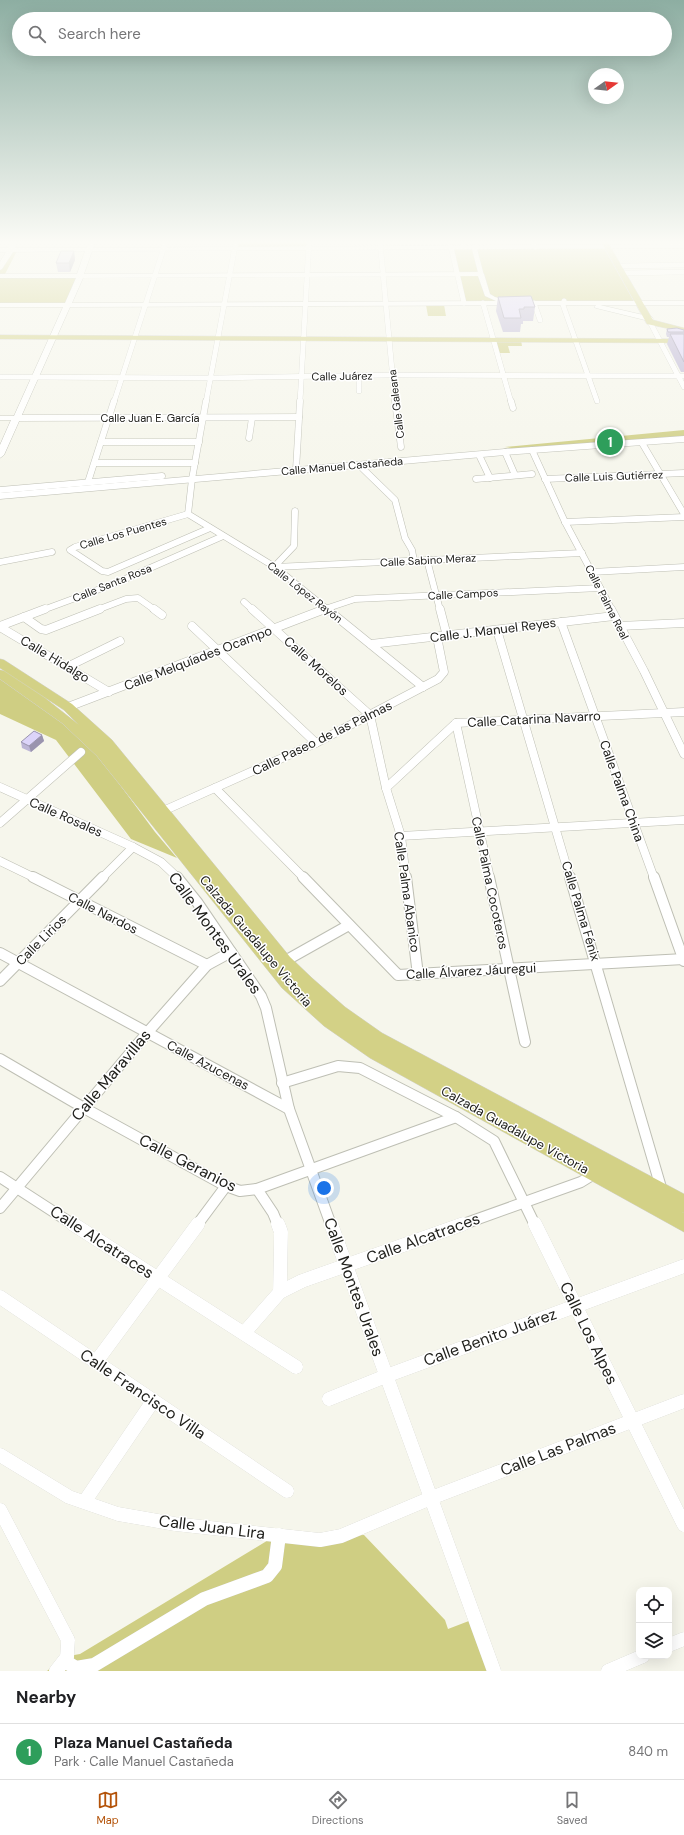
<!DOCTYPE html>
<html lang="en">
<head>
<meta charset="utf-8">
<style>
	:root { --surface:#fff; --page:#f2f2f2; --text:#202124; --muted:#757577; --line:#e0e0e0; --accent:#b45309 }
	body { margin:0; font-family:"DM Sans",sans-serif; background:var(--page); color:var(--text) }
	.controls { position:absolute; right:12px; bottom:12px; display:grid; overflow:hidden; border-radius:8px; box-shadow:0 4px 16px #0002 }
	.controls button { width:36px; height:36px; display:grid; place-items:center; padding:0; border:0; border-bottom:1px solid var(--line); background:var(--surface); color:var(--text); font:20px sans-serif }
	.compass { position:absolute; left:588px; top:68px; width:36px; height:36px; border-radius:50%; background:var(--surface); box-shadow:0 4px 16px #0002; rotate:75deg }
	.you { position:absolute; left:324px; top:1188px; width:14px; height:14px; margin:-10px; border:3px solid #fff; border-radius:50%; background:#1a73e8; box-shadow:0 0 0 6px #1a73e833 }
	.badge { display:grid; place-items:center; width:26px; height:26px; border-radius:50%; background:var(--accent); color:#fff; font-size:13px; font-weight:700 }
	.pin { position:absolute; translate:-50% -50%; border:2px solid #fff; box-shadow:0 1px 4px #0006 }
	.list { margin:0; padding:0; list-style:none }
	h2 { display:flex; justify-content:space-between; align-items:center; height:52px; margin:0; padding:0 16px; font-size:17px }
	h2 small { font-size:13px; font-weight:400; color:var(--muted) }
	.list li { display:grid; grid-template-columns:26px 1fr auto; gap:12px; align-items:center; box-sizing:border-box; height:56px; padding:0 16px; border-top:1px solid var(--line) }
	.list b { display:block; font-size:15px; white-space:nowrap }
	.list p { margin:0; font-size:13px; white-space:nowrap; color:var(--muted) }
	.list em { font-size:13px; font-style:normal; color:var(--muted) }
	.icon { flex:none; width:22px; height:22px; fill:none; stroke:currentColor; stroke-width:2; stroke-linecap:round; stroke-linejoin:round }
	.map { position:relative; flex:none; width:684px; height:1671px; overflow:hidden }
	.search { position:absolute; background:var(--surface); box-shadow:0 4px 16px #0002; left:12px; right:12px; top:12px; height:44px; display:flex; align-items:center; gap:10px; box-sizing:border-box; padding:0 14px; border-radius:22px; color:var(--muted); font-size:15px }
	.sheet { height:108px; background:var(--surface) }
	nav { display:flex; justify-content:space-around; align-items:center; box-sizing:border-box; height:56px; border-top:1px solid var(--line); background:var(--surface); font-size:11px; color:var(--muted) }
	nav a { display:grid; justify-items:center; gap:2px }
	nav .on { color:var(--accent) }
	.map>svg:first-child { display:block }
	.green { fill:#cfce83 }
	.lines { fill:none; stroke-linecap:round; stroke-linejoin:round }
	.street-far4-casing { stroke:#bebfb4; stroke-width:5.5 }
	.street-far3-casing { stroke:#bebfb4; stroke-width:7 }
	.street-far2-casing { stroke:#bebfb4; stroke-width:9 }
	.street-far1-casing { stroke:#bebfb4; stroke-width:12 }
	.street-casing { stroke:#bebfb4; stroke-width:14 }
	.secondary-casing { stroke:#bebfb4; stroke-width:1 }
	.primary-casing { stroke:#d3d3d2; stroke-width:1 }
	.street-far4 { stroke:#fff; stroke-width:5 }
	.street-far3 { stroke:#fff; stroke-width:6 }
	.street-far2 { stroke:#fff; stroke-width:8 }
	.street-far1 { stroke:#fff; stroke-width:10 }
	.street { stroke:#fff; stroke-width:14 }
	.secondary { fill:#fff; fill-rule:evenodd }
	.primary { fill:#d3d186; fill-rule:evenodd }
	.wall { fill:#bdb6d6 }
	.shaded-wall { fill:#9a94ae }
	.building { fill:#dcd4f9; stroke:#9a94ae }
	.labels { text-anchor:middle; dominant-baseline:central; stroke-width:3; stroke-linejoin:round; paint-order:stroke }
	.far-street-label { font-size:11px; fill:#21211d; stroke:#fff }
	.street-label { font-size:13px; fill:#21211d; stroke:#fff }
	.near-street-label { font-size:16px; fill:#21211d; stroke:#fff }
</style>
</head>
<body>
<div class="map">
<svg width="684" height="1671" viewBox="0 0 684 1671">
	<rect width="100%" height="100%" fill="#f6f6ec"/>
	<g class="green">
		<path d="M236 241H309V249H235Z"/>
		<path d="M608 247 639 303 543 301 465 304 452 248Z"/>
		<path d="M11 251H17L5 274H80L67 305 0 306V269Z"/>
		<path d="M426 305H444L446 316H428Z"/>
		<path d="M494 340H521L522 346H508L510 353H498Z"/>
		<path d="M684 430V440L530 451 505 447Z"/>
		<path d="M0 676 83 735 155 832 177 858 131 839 56 740 0 714Z"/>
		<path d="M364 1535 445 1620 448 1629 474 1619 494 1671H47L63 1657 80 1654 270 1539Z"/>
	</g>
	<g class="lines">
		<defs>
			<g id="street-far4">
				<path d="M380 241 395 402"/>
				<path d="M462 241 464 247"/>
				<path d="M533 241 535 247"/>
				<path d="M667 241 671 246"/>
				<path d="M451 247 464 303"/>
				<path d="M474 247 481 274"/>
				<path d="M618 266 684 265"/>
				<path d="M622 273 684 272"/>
				<path d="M564 301 563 305 597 401"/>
				<path d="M483 303 511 402"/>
				<path d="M534 303 540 320"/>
				<path d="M650 322 684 387"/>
				<path d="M359 375V391"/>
				<path d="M0 377 210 378 392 375 684 376"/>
				<path d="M114 402 166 241"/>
				<path d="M206 402 236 241"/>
				<path d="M300 402 309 241"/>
			</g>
			<g id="street-far3">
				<path d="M395 401 401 447"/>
				<path d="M511 401 513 408"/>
				<path d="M17 418 299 417"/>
				<path d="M249 438 252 418"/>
				<path d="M101 442H199"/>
				<path d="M642 443 684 514"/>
				<path d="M532 450 565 522 612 610"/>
				<path d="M505 452 515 475"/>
				<path d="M479 455 490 478"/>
				<path d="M95 463H195"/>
				<path d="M359 465 395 500 405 538 412 550 414 561"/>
				<path d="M296 470 300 401"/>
				<path d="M476 479 532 474"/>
				<path d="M545 479 684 473"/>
				<path d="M88 482 114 401"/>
				<path d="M0 490 162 476"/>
				<path d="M0 496 505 452 684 439"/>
				<path d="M188 514 275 567 328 610"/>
				<path d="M188 514 75 547 70 550 102 571 108 572 210 528"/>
				<path d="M188 514 192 479 206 401"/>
				<path d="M565 522 684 517"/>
				<path d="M427 560 440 610"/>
				<path d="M0 562 52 552"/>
				<path d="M274 567 294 546 295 511"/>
				<path d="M275 567 582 553"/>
				<path d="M592 572 684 567"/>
				<path d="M244 602 253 610"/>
				<path d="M43 610 116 583 223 536"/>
				<path d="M97 610 126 599 138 598 155 610"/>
				<path d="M322 610 355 599 600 588"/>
			</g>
			<g id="street-far2">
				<path d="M154 609 162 615"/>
				<path d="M252 609 370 715 386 788 401 836 406 878"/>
				<path d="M327 609 423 687"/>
				<path d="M440 609 447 636"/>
				<path d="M611 609 644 671 684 754"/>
				<path d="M24 617 41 629 46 630 100 609"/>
				<path d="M561 622 654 878"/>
				<path d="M0 626 45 609"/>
				<path d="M192 626 316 743"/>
				<path d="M620 626 684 623"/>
				<path d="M0 627 109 692"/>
				<path d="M497 630 570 878"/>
				<path d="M371 644 614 616"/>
				<path d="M67 667 120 641"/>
				<path d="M68 707 325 609"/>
				<path d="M456 723 490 878"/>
				<path d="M0 787 133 847 161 862 178 878"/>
				<path d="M215 788 304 878"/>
				<path d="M386 788 456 723 684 712"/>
				<path d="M163 811 316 743 438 679 444 672 437 637"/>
				<path d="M0 823 81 752"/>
				<path d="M401 836 684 820"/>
				<path d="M0 861 35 878"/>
				<path d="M102 878 133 847"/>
			</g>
			<g id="street-far1">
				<path d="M33 877 207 965"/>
				<path d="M177 877 197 902 261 996 266 1008 289 1109 331 1225"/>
				<path d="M303 877 398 975 684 959"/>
				<path d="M406 877 418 975"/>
				<path d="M489 877 525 1042"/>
				<path d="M570 877 662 1191"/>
				<path d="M654 877 684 961"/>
				<path d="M0 953 289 1109"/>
				<path d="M285 961 349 925"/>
				<path d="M0 981 103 877"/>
				<path d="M0 1059 84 1108 226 1186 240 1191 257 1189 456 1117"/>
				<path d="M282 1083 338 1066 360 1068 456 1117 494 1141 535 1225"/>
				<path d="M0 1177 74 1225"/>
				<path d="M257 1189 273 1213 278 1225"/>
				<path d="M0 1208 147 1033 207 965 231 952"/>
				<path d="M197 1225 226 1186"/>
				<path d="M461 1225 581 1182 594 1174"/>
			</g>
			<g id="street">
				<path d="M73 1224 296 1367"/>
				<path d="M278 1224 281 1232 280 1292"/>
				<path d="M331 1224 494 1671"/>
				<path d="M535 1224 684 1525"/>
				<path d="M0 1297 287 1491"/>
				<path d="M244 1333 280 1292 302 1281 463 1224"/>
				<path d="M96 1362 198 1224"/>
				<path d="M329 1399 386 1376 684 1266"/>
				<path d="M0 1455 69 1497 118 1514 175 1524 320 1540 341 1536 431 1498 684 1401"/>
				<path d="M85 1501 153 1401"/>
				<path d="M0 1510 68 1640 67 1657 56 1671"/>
				<path d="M669 1645 684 1639"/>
				<path d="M66 1662 76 1668 94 1665 204 1599 267 1576 275 1566 279 1535"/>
				<path d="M608 1671 643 1656"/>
			</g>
			<path id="secondary" d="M90 241 95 242 93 248 684 244V248L92 251 84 274 481 272 484 274 490 294 495 297 503 299V301H684V305H600L652 317 653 319 649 321 596 308 594 307 596 305 70 307 4 455 0 458V445L11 420H0V416H14L63 307H0V303H65L76 278H0V274H77L85 251 13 252 2 269 0 270V262L6 252H0V248H8L14 242 17 244 15 248H87ZM478 276 485 296 496 301 72 303 83 278Z"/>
			<g id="primary">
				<path d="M601 241H607L653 320 684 328V332L647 324Z"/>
				<path d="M0 335 684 339V343L0 339Z"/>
				<path d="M0 659 4 660 72 704 112 740 290 957 312 978 345 1007 382 1033 684 1194V1213L682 1212 684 1213V1232L370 1058 324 1026 282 988 97 756 62 723 0 679V670L4 671 45 698 79 725 64 710 0 668Z"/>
			</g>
		</defs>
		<use href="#street-far4" class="street-far4-casing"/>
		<use href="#street-far3" class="street-far3-casing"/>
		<use href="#street-far2" class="street-far2-casing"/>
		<use href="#street-far1" class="street-far1-casing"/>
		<use href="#street" class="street-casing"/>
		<use href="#secondary" class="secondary-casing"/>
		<use href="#primary" class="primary-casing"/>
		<use href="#street-far4" class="street-far4"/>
		<use href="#street-far3" class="street-far3"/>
		<use href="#street-far2" class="street-far2"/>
		<use href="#street-far1" class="street-far1"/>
		<use href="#street" class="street"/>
		<use href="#secondary" class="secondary"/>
		<use href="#primary" class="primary"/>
	</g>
	<g class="wall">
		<path d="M74 251 75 260 70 272H58L56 263Z"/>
		<path d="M498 297 535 307 533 321H523V324H521L520 332H503L496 311Z"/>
		<path d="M667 329 684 332V372H681L667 344 669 337H667L666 334Z"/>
		<path d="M42 735 44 741 31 752 22 748 21 742Z"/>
	</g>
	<g class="shaded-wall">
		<path d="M74 251 75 260 70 272 69 263Z"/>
		<path d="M42 735 44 741 31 752 29 746Z"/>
	</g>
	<g class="building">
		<path d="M61 251H74L69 263H56Z"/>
		<path d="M531 296 535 307H524V309H519L521 318H504L498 297Z"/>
		<path d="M677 328 684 330V332H668L667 329Z"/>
		<path d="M670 334H684V362Z"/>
		<path d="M34 731 42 735 29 746 21 742Z"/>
	</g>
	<linearGradient id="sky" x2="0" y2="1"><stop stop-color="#8daea2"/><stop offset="0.51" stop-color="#fbfbf6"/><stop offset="1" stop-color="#fbfbf6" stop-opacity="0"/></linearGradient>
	<rect width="684" height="475" fill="url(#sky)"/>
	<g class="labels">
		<g class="far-street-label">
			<text transform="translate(342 376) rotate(-1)">Calle Juárez</text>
			<text transform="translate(396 404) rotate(-97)">Calle Galeana</text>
			<text x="150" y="418">Calle Juan E. García</text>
			<text transform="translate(342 466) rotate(-5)">Calle Manuel Castañeda</text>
			<text transform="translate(614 476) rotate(-2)">Calle Luis Gutiérrez</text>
			<text transform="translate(123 533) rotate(-16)">Calle Los Puentes</text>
			<text transform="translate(428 560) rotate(-3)">Calle Sabino Meraz</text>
			<text transform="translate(112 583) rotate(-22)">Calle Santa Rosa</text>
			<text transform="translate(305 592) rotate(38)">Calle López Rayón</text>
			<text transform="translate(463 594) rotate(-3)">Calle Campos</text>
			<text transform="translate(607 602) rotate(63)">Calle Palma Real</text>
		</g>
		<g class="street-label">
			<text transform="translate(493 630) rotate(-7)">Calle J. Manuel Reyes</text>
			<text transform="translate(198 658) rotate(-21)">Calle Melquíades Ocampo</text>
			<text transform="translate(55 659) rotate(31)">Calle Hidalgo</text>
			<text transform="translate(316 666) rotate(42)">Calle Morelos</text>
			<text transform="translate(534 719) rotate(-3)">Calle Catarina Navarro</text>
			<text transform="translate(322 738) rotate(-26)">Calle Paseo de las Palmas</text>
			<text transform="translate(622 791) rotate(70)">Calle Palma China</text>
			<text transform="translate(66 817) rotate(24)">Calle Rosales</text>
			<text transform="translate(490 883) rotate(78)">Calle Palma Cocoteros</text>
			<text transform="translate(407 892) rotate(82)">Calle Palma Abanico</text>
			<text transform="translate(581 911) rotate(73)">Calle Palma Fénix</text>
			<text transform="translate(103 913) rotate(27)">Calle Nardos</text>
			<text transform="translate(41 940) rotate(-45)">Calle Lirios</text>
			<text transform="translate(256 941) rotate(50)">Calzada Guadalupe Victoria</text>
			<text transform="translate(471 971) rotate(-3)">Calle Álvarez Jáuregui</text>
			<text transform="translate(208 1065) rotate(28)">Calle Azucenas</text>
			<text transform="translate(515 1130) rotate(29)">Calzada Guadalupe Victoria</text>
		</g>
		<g class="near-street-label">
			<text transform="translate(215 933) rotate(54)">Calle Montes Urales</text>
			<text transform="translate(111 1075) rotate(-50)">Calle Maravillas</text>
			<text transform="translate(188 1163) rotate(27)">Calle Geranios</text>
			<text transform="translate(423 1238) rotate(-20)">Calle Alcatraces</text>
			<text transform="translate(102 1242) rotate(33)">Calle Alcatraces</text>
			<text transform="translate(354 1287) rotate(70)">Calle Montes Urales</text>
			<text transform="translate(589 1333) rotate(64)">Calle Los Alpes</text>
			<text transform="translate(490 1337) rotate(-20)">Calle Benito Juárez</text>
			<text transform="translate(143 1394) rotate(34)">Calle Francisco Villa</text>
			<text transform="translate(558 1449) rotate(-21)">Calle Las Palmas</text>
			<text transform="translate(212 1527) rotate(7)">Calle Juan Lira</text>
		</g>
	</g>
</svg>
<div class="controls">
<button><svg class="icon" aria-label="locate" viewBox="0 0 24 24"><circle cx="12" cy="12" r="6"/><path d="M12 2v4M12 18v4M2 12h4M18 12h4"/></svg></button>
<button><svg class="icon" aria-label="layers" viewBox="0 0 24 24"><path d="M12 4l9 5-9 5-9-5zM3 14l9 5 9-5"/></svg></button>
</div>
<svg class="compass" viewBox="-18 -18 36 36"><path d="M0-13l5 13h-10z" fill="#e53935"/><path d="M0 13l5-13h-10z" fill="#757577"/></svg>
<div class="you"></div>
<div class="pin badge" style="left:610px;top:442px;background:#2e9e5b">1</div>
<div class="search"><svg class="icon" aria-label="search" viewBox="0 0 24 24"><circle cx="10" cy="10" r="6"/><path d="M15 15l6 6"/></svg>Search here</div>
</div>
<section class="sheet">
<h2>Nearby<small></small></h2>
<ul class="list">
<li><span class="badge" style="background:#2e9e5b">1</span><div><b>Plaza Manuel Castañeda</b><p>Park · Calle Manuel Castañeda</p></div><em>840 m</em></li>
</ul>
</section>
<nav>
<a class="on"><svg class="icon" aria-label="map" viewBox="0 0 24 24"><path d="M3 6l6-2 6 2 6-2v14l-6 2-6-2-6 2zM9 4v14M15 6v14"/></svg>Map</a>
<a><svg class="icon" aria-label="directions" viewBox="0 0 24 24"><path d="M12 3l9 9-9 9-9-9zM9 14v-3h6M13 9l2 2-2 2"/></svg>Directions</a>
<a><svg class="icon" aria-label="saved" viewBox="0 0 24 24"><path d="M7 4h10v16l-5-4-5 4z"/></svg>Saved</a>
</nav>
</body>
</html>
